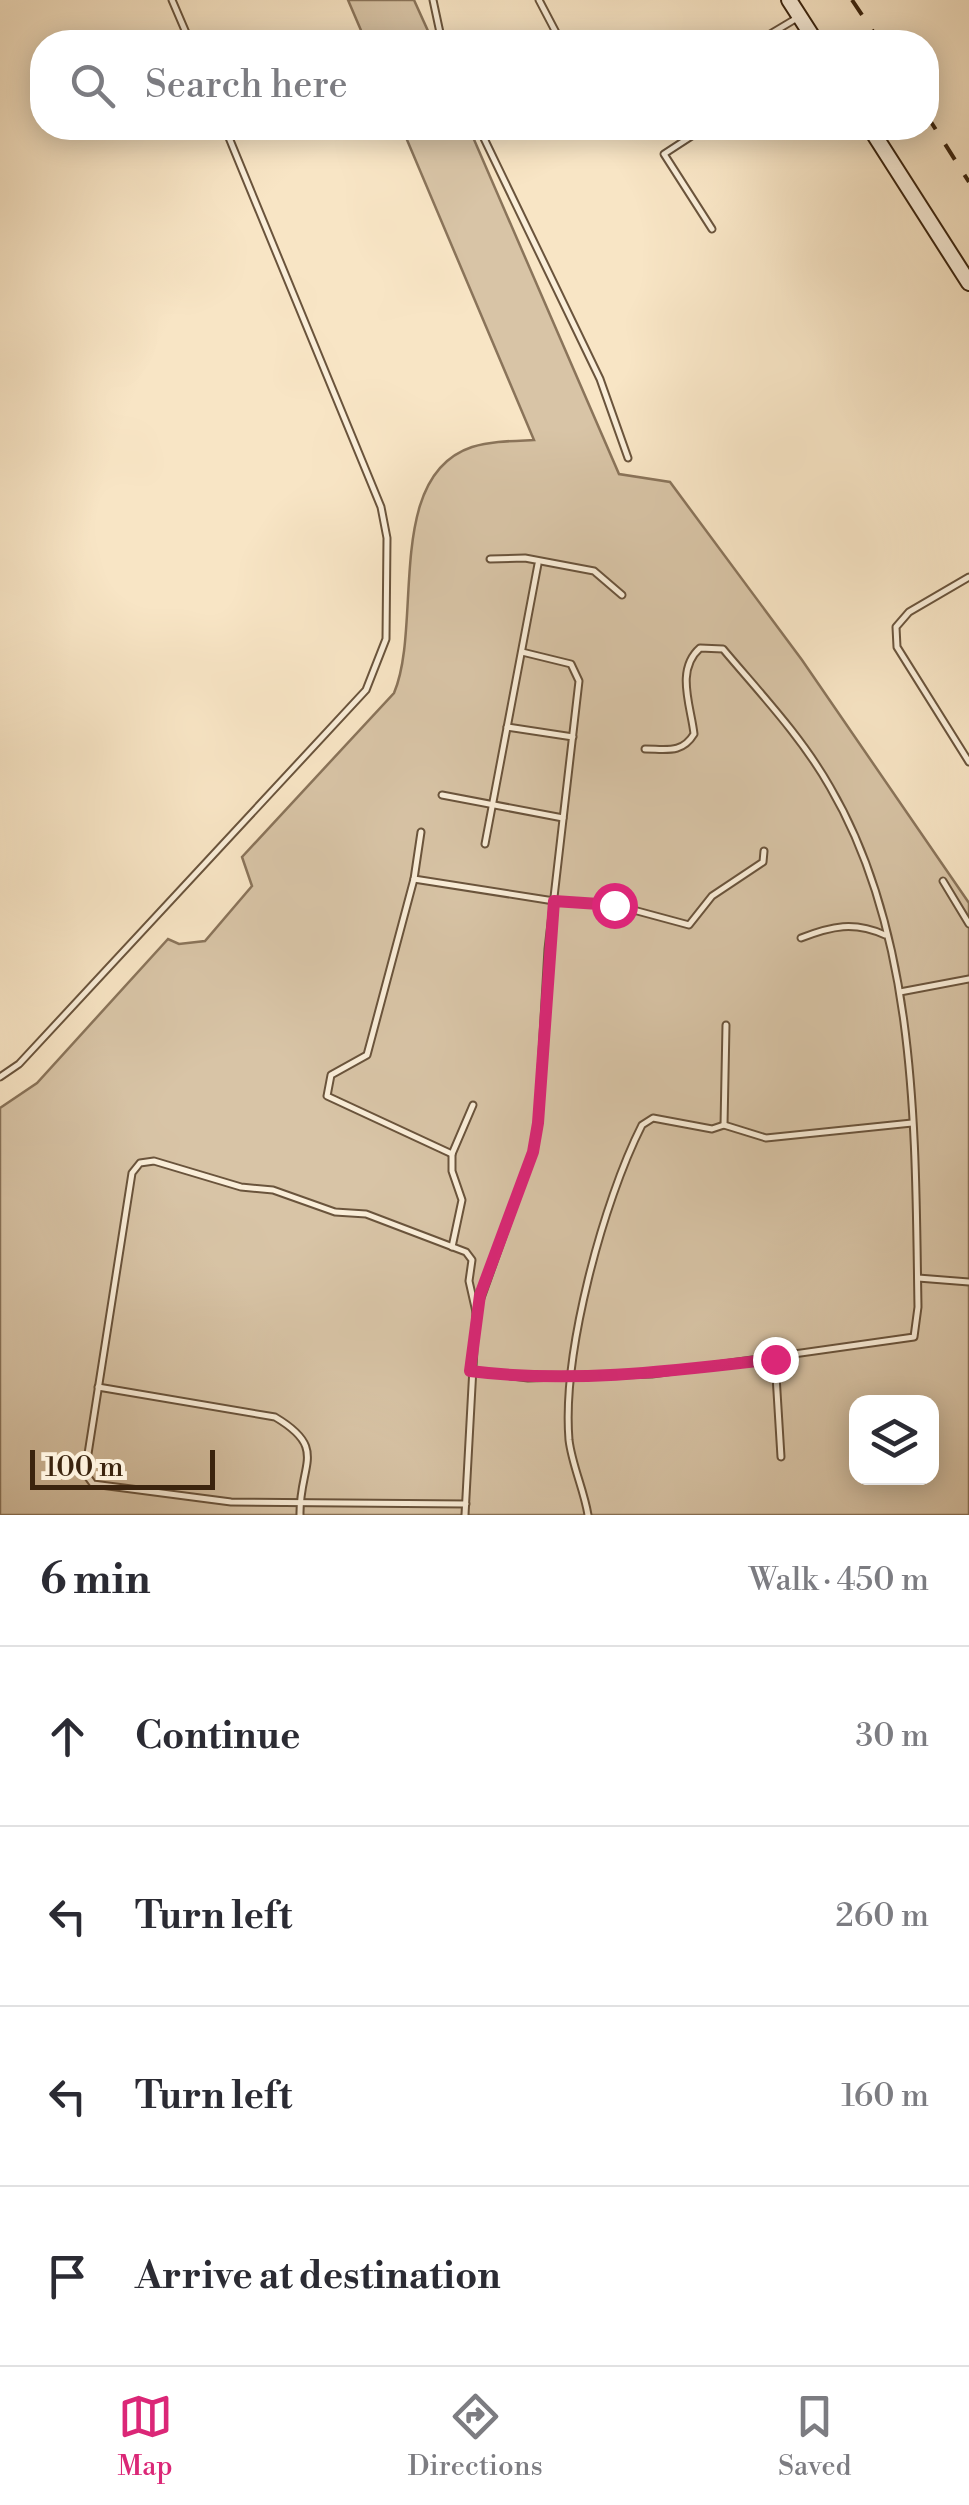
<!DOCTYPE html>
<html lang="en">
<head>
<meta charset="utf-8">
<style>
	:root { --surface:#fff; --page:#f2f2f3; --text:#2b2b33; --muted:#7c7c81; --line:#e1e1e2; --accent:#db2777 }
	body { margin:0; font-family:"Libre Bodoni",serif; background:var(--page); color:var(--text) }
	.controls { position:absolute; right:30px; bottom:30px; display:grid; overflow:hidden; border-radius:20px; box-shadow:0 5px 25px #0003 }
	.controls button { width:90px; height:90px; display:grid; place-items:center; padding:0; border:0; border-bottom:2px solid var(--line); background:var(--surface); color:var(--text); font:50px sans-serif }
	.scale { position:absolute; left:30px; bottom:25px; width:185px; box-sizing:border-box; padding-left:10px; border:5px solid #3b240e; border-top:0; font-size:28px; line-height:35px; white-space:nowrap; color:#3b240e; -webkit-text-stroke:8px #faeed9; paint-order:stroke }
	.stop { position:absolute; width:30px; height:30px; margin:-22px; border:8px solid #db2777; border-radius:50%; background:#fff }
	.stop.end { background:#db2777; border-color:#fff; box-shadow:0 2px 10px #0008 }
	.list { margin:0; padding:0; list-style:none }
	h2 { display:flex; justify-content:space-between; align-items:center; height:130px; margin:0; padding:0 40px; font-size:42px }
	h2 small { font-size:32px; font-weight:400; color:var(--muted) }
	.list li { display:grid; grid-template-columns:65px 1fr auto; gap:30px; align-items:center; box-sizing:border-box; height:180px; padding:0 40px; border-top:2px solid var(--line) }
	.list b { display:block; font-size:38px; white-space:nowrap }
	.list em { font-size:32px; font-style:normal; color:var(--muted) }
	.icon { flex:none; width:55px; height:55px; fill:none; stroke:currentColor; stroke-width:2; stroke-linecap:round; stroke-linejoin:round }
	.map { position:relative; flex:none; width:969px; height:1515px; overflow:hidden }
	.search { position:absolute; background:var(--surface); box-shadow:0 5px 25px #0003; left:30px; right:30px; top:30px; height:110px; display:flex; align-items:center; gap:25px; box-sizing:border-box; padding:0 35px; border-radius:40px; color:var(--muted); font-size:38px }
	.sheet { height:850px; background:var(--surface) }
	nav { display:flex; justify-content:space-around; align-items:center; box-sizing:border-box; height:140px; border-top:2px solid var(--line); background:var(--surface); font-size:28px; color:var(--muted) }
	nav a { display:grid; justify-items:center; gap:5px }
	nav .on { color:var(--accent) }
	.map>svg:first-child { display:block }
	.green { fill:#d8c4a6; stroke:#8a745a; stroke-width:2.5; fill-rule:evenodd }
	.lines { fill:none; stroke-linecap:round; stroke-linejoin:round }
	.lane-casing { stroke:#6a543c; stroke-width:9 }
	.secondary-casing { stroke:#3b240e; stroke-width:18 }
	.lane { stroke:#faeed9; stroke-width:5 }
	.secondary { stroke:#faeed9; stroke-width:14 }
	.rail { stroke:#3b240e; stroke-width:4; stroke-dasharray:18 18; stroke-linecap:butt }
	.route { stroke:#db2777; stroke-width:12 }
</style>
</head>
<body>
<div class="map">
<svg width="969" height="1515" viewBox="0 0 969 1515">
	<rect width="100%" height="100%" fill="#f8e5c5"/>
	<filter id="stains"><feTurbulence type="fractalNoise" baseFrequency=".002" numOctaves="4"/><feColorMatrix values="0 0 0 0 .2 0 0 0 0 .09 0 0 0 0 .02 0 0 0 .5 -.17"/></filter>
	<radialGradient id="worn" r=".72"><stop offset=".6" stop-color="#630" stop-opacity="0"/><stop offset="1" stop-color="#630" stop-opacity=".3"/></radialGradient>
	<g class="green">
		<path d="M348 0H414L433 42H366Z"/>
		<path d="M402 128H469L619 474 670 482 802 660 969 903V1515H0V1108L37 1083 168 939 179 944 205 941 252 886 242 857 394 693C423 625 384 476 472 447 492 441 513 441 534 440ZM856 1402H932V1478H856Z"/>
	</g>
	<g class="lines">
		<defs>
			<g id="lane">
				<path d="M172 0 190 42"/>
				<path d="M433 0 442 42"/>
				<path d="M539 0 561 42"/>
				<path d="M757 42 797 18"/>
				<path d="M479 128 600 379 628 458"/>
				<path d="M704 128 664 154 712 229"/>
				<path d="M490 559 525 558 594 571 622 595"/>
				<path d="M969 577 909 612 896 627 897 647 969 762"/>
				<path d="M507 727 573 737"/>
				<path d="M442 795 563 818"/>
				<path d="M421 832 414 879 367 1055 331 1075 327 1096 452 1154"/>
				<path d="M485 844 538 564"/>
				<path d="M414 879 554 901 615 905 689 925 712 896 763 862 764 851"/>
				<path d="M943 881 969 924"/>
				<path d="M801 938C832 926 854 921 885 935"/>
				<path d="M900 992 969 979"/>
				<path d="M0 1077 19 1064 366 690 386 639 387 538 381 507 225 128"/>
				<path d="M724 1125 726 1025"/>
				<path d="M452 1247 462 1200 452 1171V1154L473 1105"/>
				<path d="M918 1278 969 1282"/>
				<path d="M775 1359 781 1457"/>
				<path d="M470 1371 528 1378 652 1374 914 1337 918 1307C915 1137 919 939 830 787 801 736 760 693 723 649L700 648C675 670 691 706 694 734 682 754 666 749 645 749"/>
				<path d="M98 1387 275 1417C329 1449 299 1464 300 1515"/>
				<path d="M466 1504 231 1502 93 1484 85 1473 132 1173 140 1163 154 1161 241 1187 273 1190 335 1212 366 1214 466 1252 472 1260 469 1281 476 1312"/>
				<path d="M465 1515 476 1312 533 1152 538 1123 548 949 579 681 571 664 522 652"/>
				<path d="M588 1515C584 1490 572 1465 569 1440 562 1354 603 1202 642 1125L653 1118 712 1129 724 1125 766 1138 912 1123"/>
			</g>
			<g id="secondary">
				<path d="M789 0 816 42"/>
				<path d="M870 128 969 283"/>
			</g>
		</defs>
		<use href="#lane" class="lane-casing"/>
		<use href="#secondary" class="secondary-casing"/>
		<use href="#lane" class="lane"/>
		<use href="#secondary" class="secondary"/>
		<g class="rail">
			<path d="M852 0 880 42"/>
			<path d="M926 114 969 182"/>
		</g>
	</g>
	<g class="lines">
		<path class="route" d="M614 905 554 901 538 1123 533 1152 480 1295 470 1371C573 1384 673 1371 775 1359"/>
	</g>
	<rect width="100%" height="100%" filter="url(#stains)"/>
	<rect width="100%" height="100%" fill="url(#worn)"/>
</svg>
<div class="controls">
<button><svg class="icon" aria-label="layers" viewBox="0 0 24 24"><path d="M12 4l9 5-9 5-9-5zM3 14l9 5 9-5"/></svg></button>
</div>
<div class="scale">100 m</div>
<div class="stop" style="left:614px;top:905px"></div>
<div class="stop end" style="left:775px;top:1359px"></div>
<div class="search"><svg class="icon" aria-label="search" viewBox="0 0 24 24"><circle cx="10" cy="10" r="6"/><path d="M15 15l6 6"/></svg>Search here</div>
</div>
<section class="sheet">
<h2>6 min<small>Walk · 450 m</small></h2>
<ul class="list">
<li><svg class="icon" aria-label="ahead" viewBox="0 0 24 24"><path d="M12 20V5M6 11l6-6 6 6"/></svg><div><b>Continue</b></div><em>30 m</em></li>
<li><svg class="icon" aria-label="left" viewBox="0 0 24 24"><path d="M17 20v-9H6M10 6l-5 5 5 5"/></svg><div><b>Turn left</b></div><em>260 m</em></li>
<li><svg class="icon" aria-label="left" viewBox="0 0 24 24"><path d="M17 20v-9H6M10 6l-5 5 5 5"/></svg><div><b>Turn left</b></div><em>160 m</em></li>
<li><svg class="icon" aria-label="arrive" viewBox="0 0 24 24"><path d="M6 21V4h12l-3 4 3 4H6"/></svg><div><b>Arrive at destination</b></div></li>
</ul>
</section>
<nav>
<a class="on"><svg class="icon" aria-label="map" viewBox="0 0 24 24"><path d="M3 6l6-2 6 2 6-2v14l-6 2-6-2-6 2zM9 4v14M15 6v14"/></svg>Map</a>
<a><svg class="icon" aria-label="directions" viewBox="0 0 24 24"><path d="M12 3l9 9-9 9-9-9zM9 14v-3h6M13 9l2 2-2 2"/></svg>Directions</a>
<a><svg class="icon" aria-label="saved" viewBox="0 0 24 24"><path d="M7 4h10v16l-5-4-5 4z"/></svg>Saved</a>
</nav>
</body>
</html>
